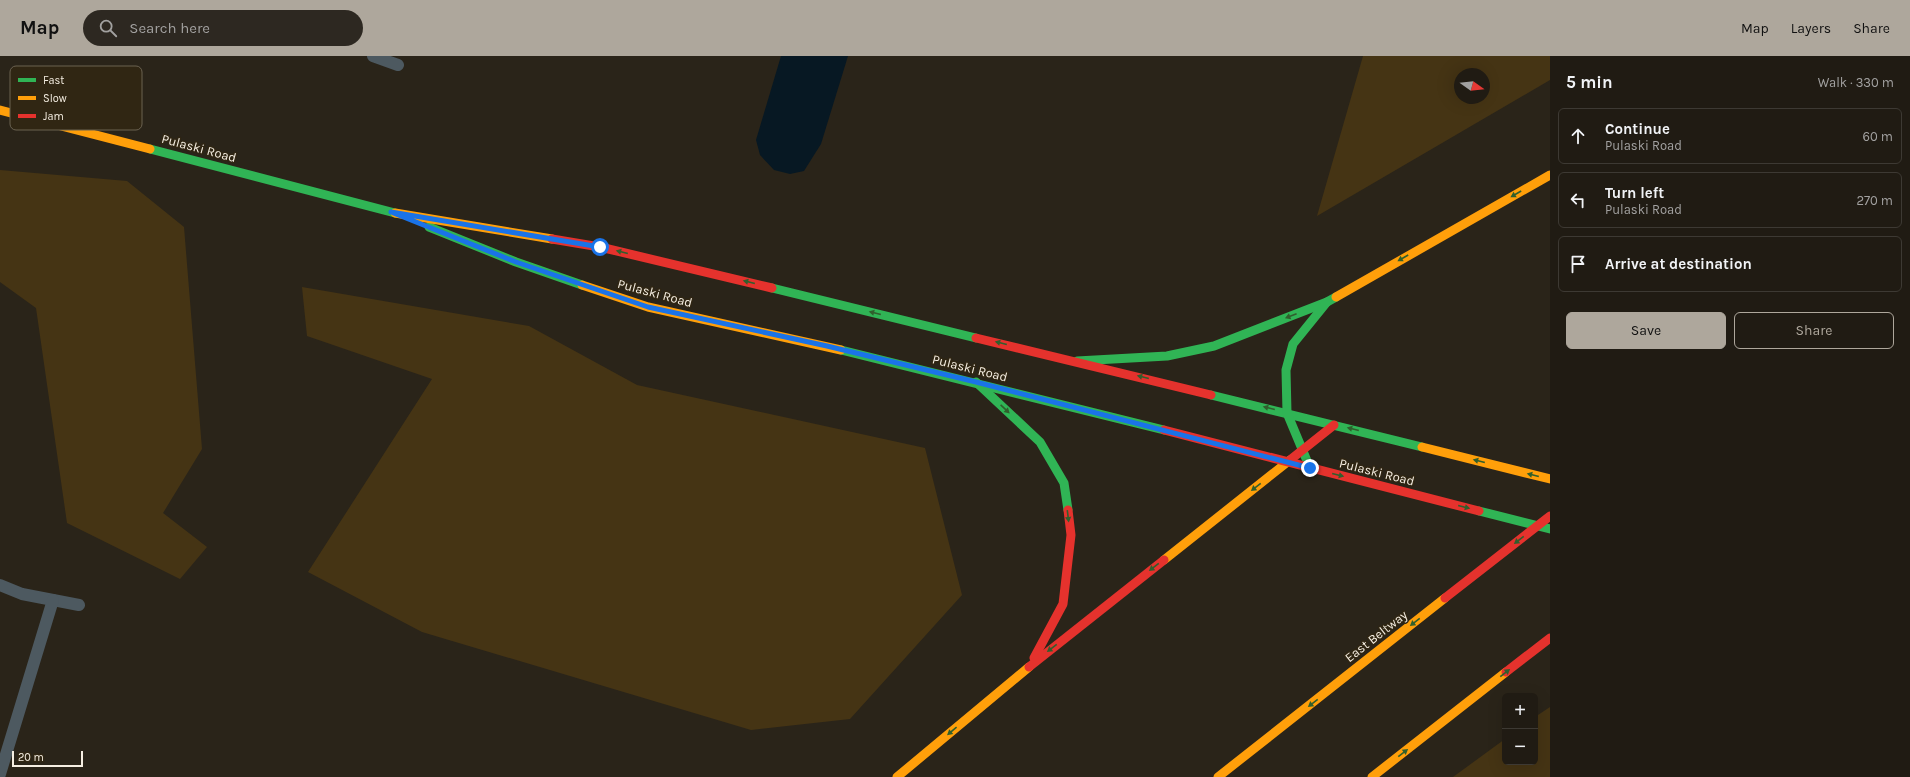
<!DOCTYPE html>
<html lang="en">
<head>
<meta charset="utf-8">
<style>
	:root { --surface:#201b13; --page:#2d2821; --text:#f1f3f6; --muted:#a2a1a0; --line:#3d3933; --accent:#aea79c }
	body { margin:0; font-family:Karla,sans-serif; background:var(--page); color:var(--text) }
	.controls { position:absolute; right:12px; bottom:12px; display:grid; overflow:hidden; border-radius:6px; box-shadow:0 4px 16px #0002 }
	.controls button { width:36px; height:36px; display:grid; place-items:center; padding:0; border:0; border-bottom:1px solid var(--line); background:var(--surface); color:var(--text); font:20px sans-serif }
	.compass { position:absolute; left:1454px; top:12px; width:36px; height:36px; border-radius:50%; background:var(--surface); box-shadow:0 4px 16px #0002; rotate:105deg }
	.scale { position:absolute; left:12px; bottom:10px; width:71px; box-sizing:border-box; padding-left:4px; border:2px solid #f5eee2; border-top:0; font-size:11px; line-height:14px; white-space:nowrap; color:#f5eee2; -webkit-text-stroke:3px #302613; paint-order:stroke }
	.stop { position:absolute; width:12px; height:12px; margin:-9px; border:3px solid #1a73e8; border-radius:50%; background:#fff }
	.stop.end { background:#1a73e8; border-color:#fff; box-shadow:0 1px 4px #0008 }
	.list { margin:0; padding:0; list-style:none }
	h2 { display:flex; justify-content:space-between; align-items:center; height:52px; margin:0; padding:0 16px; font-size:17px }
	h2 small { font-size:13px; font-weight:400; color:var(--muted) }
	.list li { display:grid; grid-template-columns:26px 1fr auto; gap:12px; align-items:center; box-sizing:border-box; height:56px; margin:0 8px 8px; padding:0 8px; border:1px solid var(--line); border-radius:6px }
	.list b { display:block; font-size:15px; white-space:nowrap }
	.list p { margin:0; font-size:13px; white-space:nowrap; color:var(--muted) }
	.list em { font-size:13px; font-style:normal; color:var(--muted) }
	.actions { display:flex; gap:8px; padding:12px 16px }
	.actions a { flex:1; padding:9px 0; border:1px solid var(--accent); border-radius:6px; text-align:center; font-size:14px; color:var(--accent) }
	.actions .main { background:var(--accent); color:#111 }
	.icon { flex:none; width:22px; height:22px; fill:none; stroke:currentColor; stroke-width:2; stroke-linecap:round; stroke-linejoin:round }
	.map { position:relative; flex:none; width:1550px; height:721px; overflow:hidden }
	header { display:flex; align-items:center; gap:24px; box-sizing:border-box; height:56px; padding:0 20px; background:var(--accent); color:#111 }
	header strong { font-size:19px }
	nav { display:flex; gap:22px; margin-inline-start:auto; font-size:14px }
	.search { width:280px; height:36px; background:var(--page); display:flex; align-items:center; gap:10px; box-sizing:border-box; padding:0 14px; border-radius:22px; color:var(--muted); font-size:15px }
	main { display:flex }
	aside { flex:1; background:var(--surface) }
	.map>svg:first-child { display:block }
	.green { fill:#453414; fill-rule:evenodd }
	.water { fill:#071823 }
	.lines { fill:none; stroke-linecap:round; stroke-linejoin:round }
	.lane { stroke:#4d5960; stroke-width:12 }
	.fast { stroke:#30b455; stroke-width:9 }
	.slow { stroke:#ff9f0a; stroke-width:9 }
	.jam { stroke:#e5322d; stroke-width:9 }
	.jam-bridge { stroke:#e5322d; stroke-width:9 }
	.oneway { fill:#305f2d }
	.route { stroke:#1a73e8; stroke-width:5 }
	.labels { text-anchor:middle; dominant-baseline:central; stroke-width:3; stroke-linejoin:round; paint-order:stroke }
	.street-label { font-size:13px; fill:#f5eee2; stroke:#302613 }
	.key { fill:#302613; stroke:#6b6251; stroke-width:1 }
	.key-label { font-size:11px; fill:#f5eee2 }
</style>
</head>
<body>
<header>
<strong>Map</strong>
<div class="search"><svg class="icon" aria-label="search" viewBox="0 0 24 24"><circle cx="10" cy="10" r="6"/><path d="M15 15l6 6"/></svg>Search here</div>
<nav><a>Map</a><a>Layers</a><a>Share</a></nav>
</header>
<main>
<div class="map">
<svg width="1550" height="721" viewBox="0 0 1550 721">
	<rect width="100%" height="100%" fill="#2a2419"/>
	<g class="green">
		<path d="M1363 0H1550V24L1317 160ZM1460 18H1484V42H1460Z"/>
		<path d="M0 114 127 125 184 171 202 393 163 457 207 491 180 523 67 467 36 252 0 226Z"/>
		<path d="M302 231 529 270 637 329 925 392 962 539 850 663 751 674 422 576 308 516 432 323 307 280Z"/>
		<path d="M1550 651V721H1453L1505 683V706H1535V661Z"/>
	</g>
	<path class="water" d="M781 0H848L821 88 804 115 790 118 774 114 760 99 756 84Z"/>
	<g class="lines">
		<g class="lane">
			<path d="M373 0 398 9"/>
			<path d="M0 529 22 538 79 549"/>
			<path d="M0 718 53 544"/>
		</g>
		<g class="fast">
			<path d="M150 93 395 157"/>
			<path d="M429 171 516 206 582 229"/>
			<path d="M772 232 976 282"/>
			<path d="M841 294 1164 374"/>
			<path d="M1077 305 1167 300 1214 290 1327 246 1336 241"/>
			<path d="M976 326 1040 386 1064 427 1068 454"/>
			<path d="M1211 339 1422 391"/>
			<path d="M1310 412 1287 357 1286 314 1293 288 1327 246"/>
			<path d="M1479 455 1550 473"/>
		</g>
		<g class="slow">
			<path d="M0 54 150 93"/>
			<path d="M395 157 552 183"/>
			<path d="M582 229 648 251 841 294"/>
			<path d="M1336 241 1550 119"/>
			<path d="M1422 391 1550 423"/>
			<path d="M1164 504 1290 404"/>
			<path d="M897 721 1029 611"/>
			<path d="M1218 721 1445 542"/>
			<path d="M1372 721 1506 616"/>
		</g>
		<g class="jam">
			<path d="M552 183 600 191 772 232"/>
			<path d="M976 282 1211 339"/>
			<path d="M1164 374 1479 455"/>
			<path d="M1290 404 1334 369"/>
			<path d="M1034 602 1063 548 1071 479 1068 454"/>
			<path d="M1029 611 1164 504"/>
			<path d="M1506 616 1550 582"/>
		</g>
		<path class="jam-bridge" d="M1445 542 1550 460"/>
	</g>
	<defs><path id="oneway-solid" d="M-6-.8H1V-3.2L6.5 0L1 3.2V.8H-6Z"/></defs>
	<g class="oneway">
		<use href="#oneway-solid" transform="translate(1516 138) rotate(150)"/>
		<use href="#oneway-solid" transform="translate(622 196) rotate(-166)"/>
		<use href="#oneway-solid" transform="translate(1403 202) rotate(150)"/>
		<use href="#oneway-solid" transform="translate(749 226) rotate(-166)"/>
		<use href="#oneway-solid" transform="translate(875 257) rotate(-166)"/>
		<use href="#oneway-solid" transform="translate(1291 260) rotate(159)"/>
		<use href="#oneway-solid" transform="translate(1001 287) rotate(-166)"/>
		<use href="#oneway-solid" transform="translate(1143 321) rotate(-166)"/>
		<use href="#oneway-solid" transform="translate(1269 352) rotate(-166)"/>
		<use href="#oneway-solid" transform="translate(1005 353) rotate(43)"/>
		<use href="#oneway-solid" transform="translate(1353 373) rotate(-166)"/>
		<use href="#oneway-solid" transform="translate(1479 405) rotate(-166)"/>
		<use href="#oneway-solid" transform="translate(1338 419) rotate(14)"/>
		<use href="#oneway-solid" transform="translate(1533 419) rotate(-166)"/>
		<use href="#oneway-solid" transform="translate(1256 431) rotate(142)"/>
		<use href="#oneway-solid" transform="translate(1464 451) rotate(14)"/>
		<use href="#oneway-solid" transform="translate(1068 460) rotate(83)"/>
		<use href="#oneway-solid" transform="translate(1519 484) rotate(142)"/>
		<use href="#oneway-solid" transform="translate(1154 511) rotate(142)"/>
		<use href="#oneway-solid" transform="translate(1415 566) rotate(142)"/>
		<use href="#oneway-solid" transform="translate(1052 592) rotate(142)"/>
		<use href="#oneway-solid" transform="translate(1505 617) rotate(-38)"/>
		<use href="#oneway-solid" transform="translate(1313 647) rotate(142)"/>
		<use href="#oneway-solid" transform="translate(952 675) rotate(140)"/>
		<use href="#oneway-solid" transform="translate(1403 697) rotate(-38)"/>
	</g>
	<g class="lines">
		<path class="route" d="M600 191 391 156 516 206 648 251 827 290 976 326 1310 412"/>
	</g>
	<g class="labels">
		<g class="street-label">
			<text transform="translate(199 92) rotate(15)">Pulaski Road</text>
			<text transform="translate(655 237) rotate(15)">Pulaski Road</text>
			<text transform="translate(970 312) rotate(14)">Pulaski Road</text>
			<text transform="translate(1377 416) rotate(14)">Pulaski Road</text>
			<text transform="translate(1376 580) rotate(-38)">East Beltway</text>
		</g>
	</g>
	<rect x="10" y="10" width="132" height="64" rx="6" class="key"/>
	<rect x="18" y="22" width="18" height="4" fill="#30b455"/>
	<rect x="18" y="40" width="18" height="4" fill="#ff9f0a"/>
	<rect x="18" y="58" width="18" height="4" fill="#e5322d"/>
	<g class="key-label">
		<text x="43" y="28">Fast</text>
		<text x="43" y="46">Slow</text>
		<text x="43" y="64">Jam</text>
	</g>
</svg>
<div class="controls">
<button>+</button>
<button>−</button>
</div>
<svg class="compass" viewBox="-18 -18 36 36"><path d="M0-13l5 13h-10z" fill="#e53935"/><path d="M0 13l5-13h-10z" fill="#a2a1a0"/></svg>
<div class="scale">20 m</div>
<div class="stop" style="left:600px;top:191px"></div>
<div class="stop end" style="left:1310px;top:412px"></div>
</div>
<aside>
<h2>5 min<small>Walk · 330 m</small></h2>
<ul class="list">
<li><svg class="icon" aria-label="ahead" viewBox="0 0 24 24"><path d="M12 20V5M6 11l6-6 6 6"/></svg><div><b>Continue</b><p>Pulaski Road</p></div><em>60 m</em></li>
<li><svg class="icon" aria-label="left" viewBox="0 0 24 24"><path d="M17 20v-9H6M10 6l-5 5 5 5"/></svg><div><b>Turn left</b><p>Pulaski Road</p></div><em>270 m</em></li>
<li><svg class="icon" aria-label="arrive" viewBox="0 0 24 24"><path d="M6 21V4h12l-3 4 3 4H6"/></svg><div><b>Arrive at destination</b></div></li>
</ul>
<div class="actions"><a class="main">Save</a><a>Share</a></div>
</aside>
</main>
</body>
</html>
